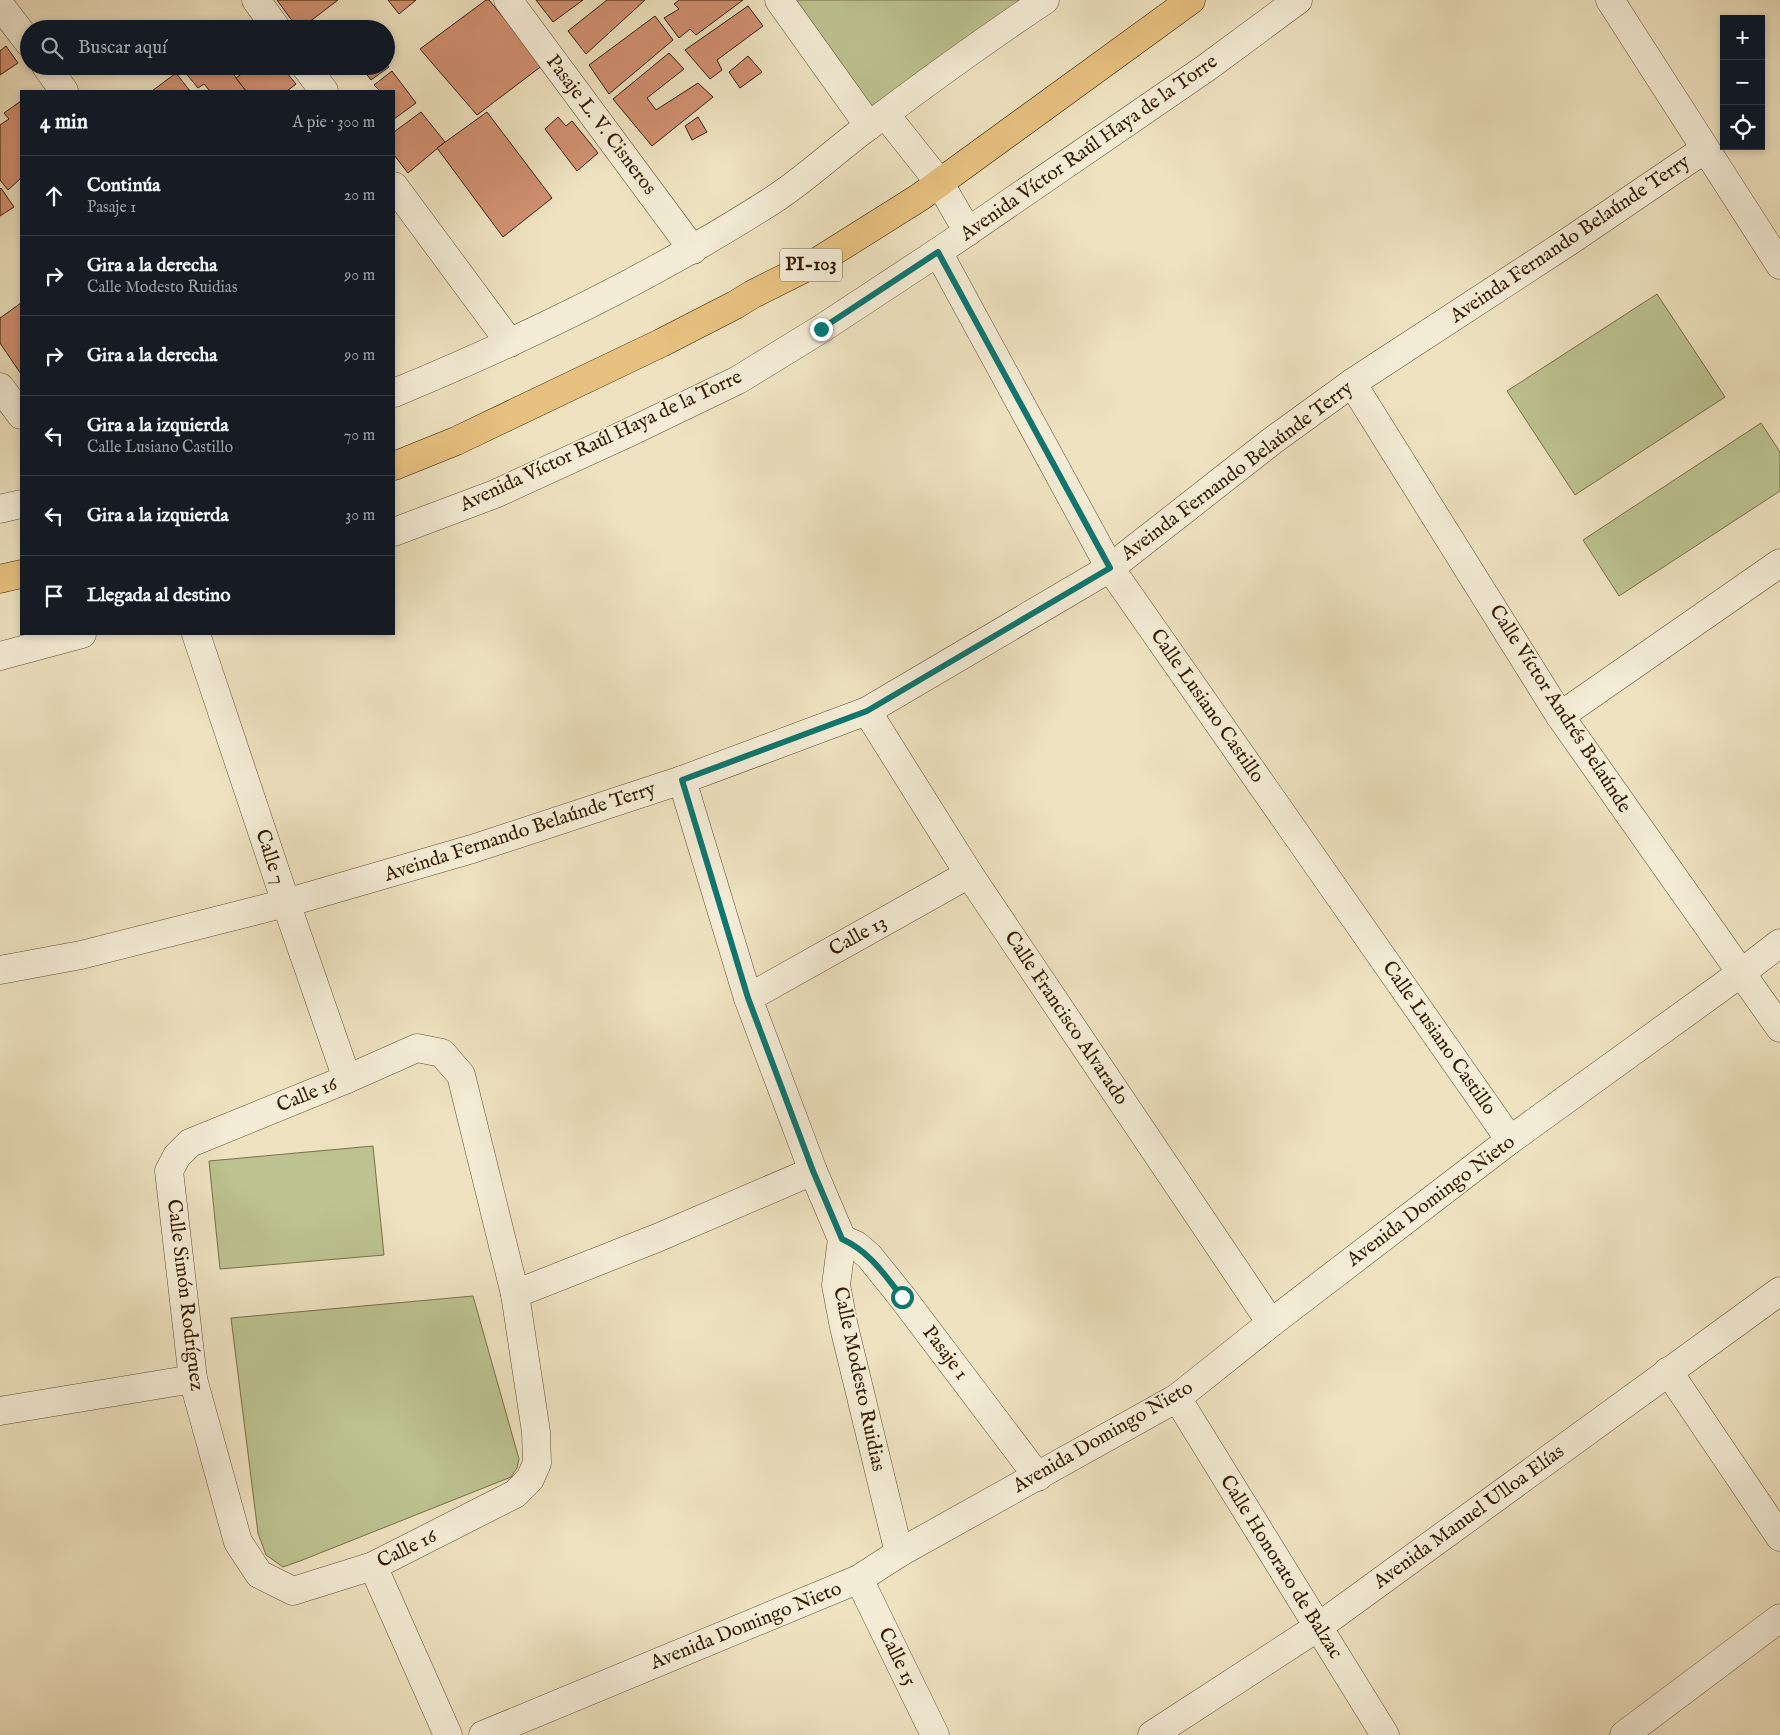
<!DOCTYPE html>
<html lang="es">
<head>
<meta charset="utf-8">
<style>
	:root { --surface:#171b24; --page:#20242c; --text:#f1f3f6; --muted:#9ea1a6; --line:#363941 }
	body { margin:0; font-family:"IM FELL English",serif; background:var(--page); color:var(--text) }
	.controls { position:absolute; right:15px; top:15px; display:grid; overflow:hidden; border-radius:0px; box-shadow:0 2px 8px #0003 }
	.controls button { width:45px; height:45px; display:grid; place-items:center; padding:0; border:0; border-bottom:1px solid var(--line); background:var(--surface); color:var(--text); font:25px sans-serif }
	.stop { position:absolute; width:15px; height:15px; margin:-11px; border:4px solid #0f766e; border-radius:50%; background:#fff }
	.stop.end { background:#0f766e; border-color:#fff; box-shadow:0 1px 5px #0008 }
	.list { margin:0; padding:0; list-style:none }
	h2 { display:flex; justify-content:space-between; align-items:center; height:65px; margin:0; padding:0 20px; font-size:21px }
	h2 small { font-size:16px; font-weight:400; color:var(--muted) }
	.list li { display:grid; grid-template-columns:32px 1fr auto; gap:15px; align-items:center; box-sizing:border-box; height:80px; padding:0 20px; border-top:1px solid var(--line) }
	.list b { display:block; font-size:19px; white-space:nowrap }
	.list p { margin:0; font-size:16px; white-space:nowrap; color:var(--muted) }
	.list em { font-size:16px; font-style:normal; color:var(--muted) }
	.icon { flex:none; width:28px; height:28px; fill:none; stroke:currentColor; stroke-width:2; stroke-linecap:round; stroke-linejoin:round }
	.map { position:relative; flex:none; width:1780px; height:1735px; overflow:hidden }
	.search { position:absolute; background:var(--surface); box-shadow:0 2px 8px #0003; left:20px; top:20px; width:375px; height:55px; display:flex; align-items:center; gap:12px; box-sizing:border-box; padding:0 18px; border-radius:28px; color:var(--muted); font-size:19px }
	.panel { position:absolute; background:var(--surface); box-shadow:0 2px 8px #0003; left:20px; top:90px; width:375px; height:545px; border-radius:0px }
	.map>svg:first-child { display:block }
	.green { fill:#bcc290; stroke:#797048 }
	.building { fill:#d19071; stroke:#361d00 }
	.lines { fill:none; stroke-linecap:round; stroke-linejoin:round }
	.minor-casing { stroke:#644e30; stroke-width:29 }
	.primary-casing { stroke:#361d00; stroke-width:29 }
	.minor { stroke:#f4ecd6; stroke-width:28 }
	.primary { stroke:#e7c180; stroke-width:28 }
	.route { stroke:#0f766e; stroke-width:6 }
	.labels { text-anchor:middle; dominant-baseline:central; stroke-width:4; stroke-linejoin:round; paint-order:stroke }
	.shield { fill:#f4ecd6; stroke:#6f5b40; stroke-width:1 }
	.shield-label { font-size:19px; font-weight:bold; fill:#361d00 }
	.street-label { font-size:20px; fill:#361d00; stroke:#f4ecd6 }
</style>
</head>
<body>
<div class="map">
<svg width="1780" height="1735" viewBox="0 0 1780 1735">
	<rect width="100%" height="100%" fill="#eee2c0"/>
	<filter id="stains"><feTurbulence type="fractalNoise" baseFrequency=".004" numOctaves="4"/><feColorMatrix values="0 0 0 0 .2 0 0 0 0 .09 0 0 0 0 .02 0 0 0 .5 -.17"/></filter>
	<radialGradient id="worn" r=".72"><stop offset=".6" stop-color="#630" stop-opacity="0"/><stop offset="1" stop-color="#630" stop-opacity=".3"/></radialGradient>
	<g class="green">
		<path d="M796 0H1026L872 106Z"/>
		<path d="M1657 294 1725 397 1575 495 1507 391Z"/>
		<path d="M1761 423 1780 452V491L1619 596 1583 540Z"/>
		<path d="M373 1146 384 1255 220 1269 209 1161Z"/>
		<path d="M473 1296 519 1459 517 1468 511 1477 300 1561 283 1567 266 1555 258 1533 231 1318Z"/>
	</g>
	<g class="building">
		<path d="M277 0H338L300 29H298Z"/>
		<path d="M388 0H416L399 14Z"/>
		<path d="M486 0H489L543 65 477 115 420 49Z"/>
		<path d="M536 0H583L553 22Z"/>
		<path d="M607 0H645L586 54 568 31Z"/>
		<path d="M679 0H743L696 35 690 29 679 38 664 18 679 9 674 4Z"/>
		<path d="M748 6 763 26 717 60 722 70 710 79 685 50Z"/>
		<path d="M655 16 673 40 609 94 589 65Z"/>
		<path d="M6 46 18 63 0 75V51Z"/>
		<path d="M669 53 684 69 647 98 656 110 698 83 713 97 652 146 613 99Z"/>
		<path d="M748 56 762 72 740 88 729 72Z"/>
		<path d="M386 63 389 67 371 80 360 66H386Z"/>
		<path d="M180 66H245L234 75 246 91H210L204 84 198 88Z"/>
		<path d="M252 66H281L296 84 287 91H246L236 78Z"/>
		<path d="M392 71 416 103 394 119V91H380L374 85Z"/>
		<path d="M176 73 190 91H152Z"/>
		<path d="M21 101V178L8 190 0 180V125L9 119 4 113Z"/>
		<path d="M421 112 445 142 408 173 394 155V132Z"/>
		<path d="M487 112 552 198 503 237 437 148Z"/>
		<path d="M558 117 566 126 572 121 598 153 577 171 545 129Z"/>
		<path d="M698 117 707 132 692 140 685 126Z"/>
		<path d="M1 188 14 207 0 216V189Z"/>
		<path d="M21 303V374L0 343V318Z"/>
	</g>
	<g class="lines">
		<defs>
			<g id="minor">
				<path d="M256 0 277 29"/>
				<path d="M508 0 693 250"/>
				<path d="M779 0 869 126"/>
				<path d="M1610 0 1780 265"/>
				<path d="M0 5 29 43"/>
				<path d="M46 66 64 91"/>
				<path d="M305 66 324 91"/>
				<path d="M885 114 939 182 968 232"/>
				<path d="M394 186 510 343"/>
				<path d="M938 252 1110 568 1510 1140"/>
				<path d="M1352 383 1560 716 1780 1028"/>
				<path d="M0 387 21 415"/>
				<path d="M394 393C525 339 653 277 773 200 807 178 837 149 870 125 927 82 985 40 1045 0"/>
				<path d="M0 509 21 504"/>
				<path d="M394 532 495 494 630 432 738 380 821 329 938 252 1206 68 1298 0"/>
				<path d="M196 634 286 903 347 1079"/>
				<path d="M0 656 82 634"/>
				<path d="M867 711 969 874 1271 1323"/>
				<path d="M1560 716 1780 563"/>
				<path d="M682 780 748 998 813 1171 842 1239 836 1285 844 1327 899 1553"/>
				<path d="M0 970 81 955 286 903 472 849 682 780 867 711 1110 568 1272 441 1352 383 1568 242 1705 149"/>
				<path d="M748 998 969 874"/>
				<path d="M417 1048 442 1053 461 1075 515 1294 536 1432 537 1463 530 1479 515 1494 373 1566 293 1591 259 1574 238 1542 193 1379 169 1171 177 1156 190 1143 347 1079Z"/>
				<path d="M842 1239 856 1245 869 1256 902 1297 1038 1477"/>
				<path d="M515 1294 657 1238 813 1171"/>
				<path d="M1668 1371 1780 1537"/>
				<path d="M1177 1398 1385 1735"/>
				<path d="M0 1411 193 1379"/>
				<path d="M373 1566 448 1735"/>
				<path d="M859 1579 935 1735"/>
				<path d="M483 1735 859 1579 899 1553 1177 1398 1271 1323 1510 1140 1741 973 1780 943"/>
				<path d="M1152 1735 1318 1627 1780 1291"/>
				<path d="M1624 1735 1780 1618"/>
			</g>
			<g id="primary">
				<path d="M394 466 456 441 661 343 735 305 753 294 815 263 920 197 1191 0"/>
				<path d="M0 579 21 574"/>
			</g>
		</defs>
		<use href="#minor" class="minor-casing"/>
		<use href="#primary" class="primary-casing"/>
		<use href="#minor" class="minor"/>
		<use href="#primary" class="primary"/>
	</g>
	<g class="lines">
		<path class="route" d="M821 329 938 252 1110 568 867 711 682 780 748 998 813 1171 842 1239C870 1252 884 1274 902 1297"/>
	</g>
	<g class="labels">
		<rect class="shield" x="780" y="248.5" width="62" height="33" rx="4"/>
		<g class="shield-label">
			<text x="811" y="265">PI-103</text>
		</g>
		<g class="street-label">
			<text transform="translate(601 125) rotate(53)">Pasaje L. V. Cisneros</text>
			<text transform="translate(1089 148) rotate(-35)">Avenida Víctor Raúl Haya de la Torre</text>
			<text transform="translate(1570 239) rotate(-34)">Aveinda Fernando Belaúnde Terry</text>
			<text transform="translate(601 441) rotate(-25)">Avenida Víctor Raúl Haya de la Torre</text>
			<text transform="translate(1237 471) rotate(-37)">Aveinda Fernando Belaúnde Terry</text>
			<text transform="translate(1207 706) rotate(55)">Calle Lusiano Castillo</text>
			<text transform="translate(1560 709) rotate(57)">Calle Víctor Andrés Belaúnde</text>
			<text transform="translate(520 832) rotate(-18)">Aveinda Fernando Belaúnde Terry</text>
			<text transform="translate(270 857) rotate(72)">Calle 7</text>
			<text transform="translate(858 936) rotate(-29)">Calle 13</text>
			<text transform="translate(1066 1018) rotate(56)">Calle Francisco Alvarado</text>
			<text transform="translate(1439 1038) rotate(55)">Calle Lusiano Castillo</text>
			<text transform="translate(307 1095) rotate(-22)">Calle 16</text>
			<text transform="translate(1431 1201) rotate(-37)">Avenida Domingo Nieto</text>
			<text transform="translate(185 1295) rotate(83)">Calle Simón Rodríguez</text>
			<text transform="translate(945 1353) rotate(53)">Pasaje 1</text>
			<text transform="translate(859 1379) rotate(78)">Calle Modesto Ruidias</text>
			<text transform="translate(1103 1437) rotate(-30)">Avenida Domingo Nieto</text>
			<text transform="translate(1469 1517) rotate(-36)">Avenida Manuel Ulloa Elías</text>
			<text transform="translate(407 1549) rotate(-26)">Calle 16</text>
			<text transform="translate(1281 1567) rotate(58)">Calle Honorato de Balzac</text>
			<text transform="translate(746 1626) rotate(-22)">Avenida Domingo Nieto</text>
			<text transform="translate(897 1657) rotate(64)">Calle 15</text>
		</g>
	</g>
	<rect width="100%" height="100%" filter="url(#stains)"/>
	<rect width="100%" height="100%" fill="url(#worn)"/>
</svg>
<div class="controls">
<button>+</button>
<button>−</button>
<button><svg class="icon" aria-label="locate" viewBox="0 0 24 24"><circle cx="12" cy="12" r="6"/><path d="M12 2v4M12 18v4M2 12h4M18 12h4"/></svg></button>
</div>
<div class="stop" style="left:902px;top:1297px"></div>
<div class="stop end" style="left:821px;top:329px"></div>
<div class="search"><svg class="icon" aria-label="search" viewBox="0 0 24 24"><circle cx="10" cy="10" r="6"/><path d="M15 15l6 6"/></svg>Buscar aquí</div>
<section class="panel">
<h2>4 min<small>A pie · 300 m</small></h2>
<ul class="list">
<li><svg class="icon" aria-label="ahead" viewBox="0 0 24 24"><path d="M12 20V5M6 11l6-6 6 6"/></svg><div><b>Continúa</b><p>Pasaje 1</p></div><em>20 m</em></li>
<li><svg class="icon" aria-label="right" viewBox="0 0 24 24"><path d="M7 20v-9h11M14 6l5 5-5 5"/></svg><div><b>Gira a la derecha</b><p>Calle Modesto Ruidias</p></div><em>90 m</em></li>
<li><svg class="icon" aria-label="right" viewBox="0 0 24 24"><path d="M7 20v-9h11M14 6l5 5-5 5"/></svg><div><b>Gira a la derecha</b></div><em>90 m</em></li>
<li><svg class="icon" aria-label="left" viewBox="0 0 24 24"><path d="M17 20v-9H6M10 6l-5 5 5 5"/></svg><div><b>Gira a la izquierda</b><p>Calle Lusiano Castillo</p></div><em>70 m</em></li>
<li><svg class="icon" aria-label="left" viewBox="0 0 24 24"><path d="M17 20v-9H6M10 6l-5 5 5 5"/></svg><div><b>Gira a la izquierda</b></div><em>30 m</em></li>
<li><svg class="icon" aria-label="arrive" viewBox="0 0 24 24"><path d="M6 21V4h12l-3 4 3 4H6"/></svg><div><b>Llegada al destino</b></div></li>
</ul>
</section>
</div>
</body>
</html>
